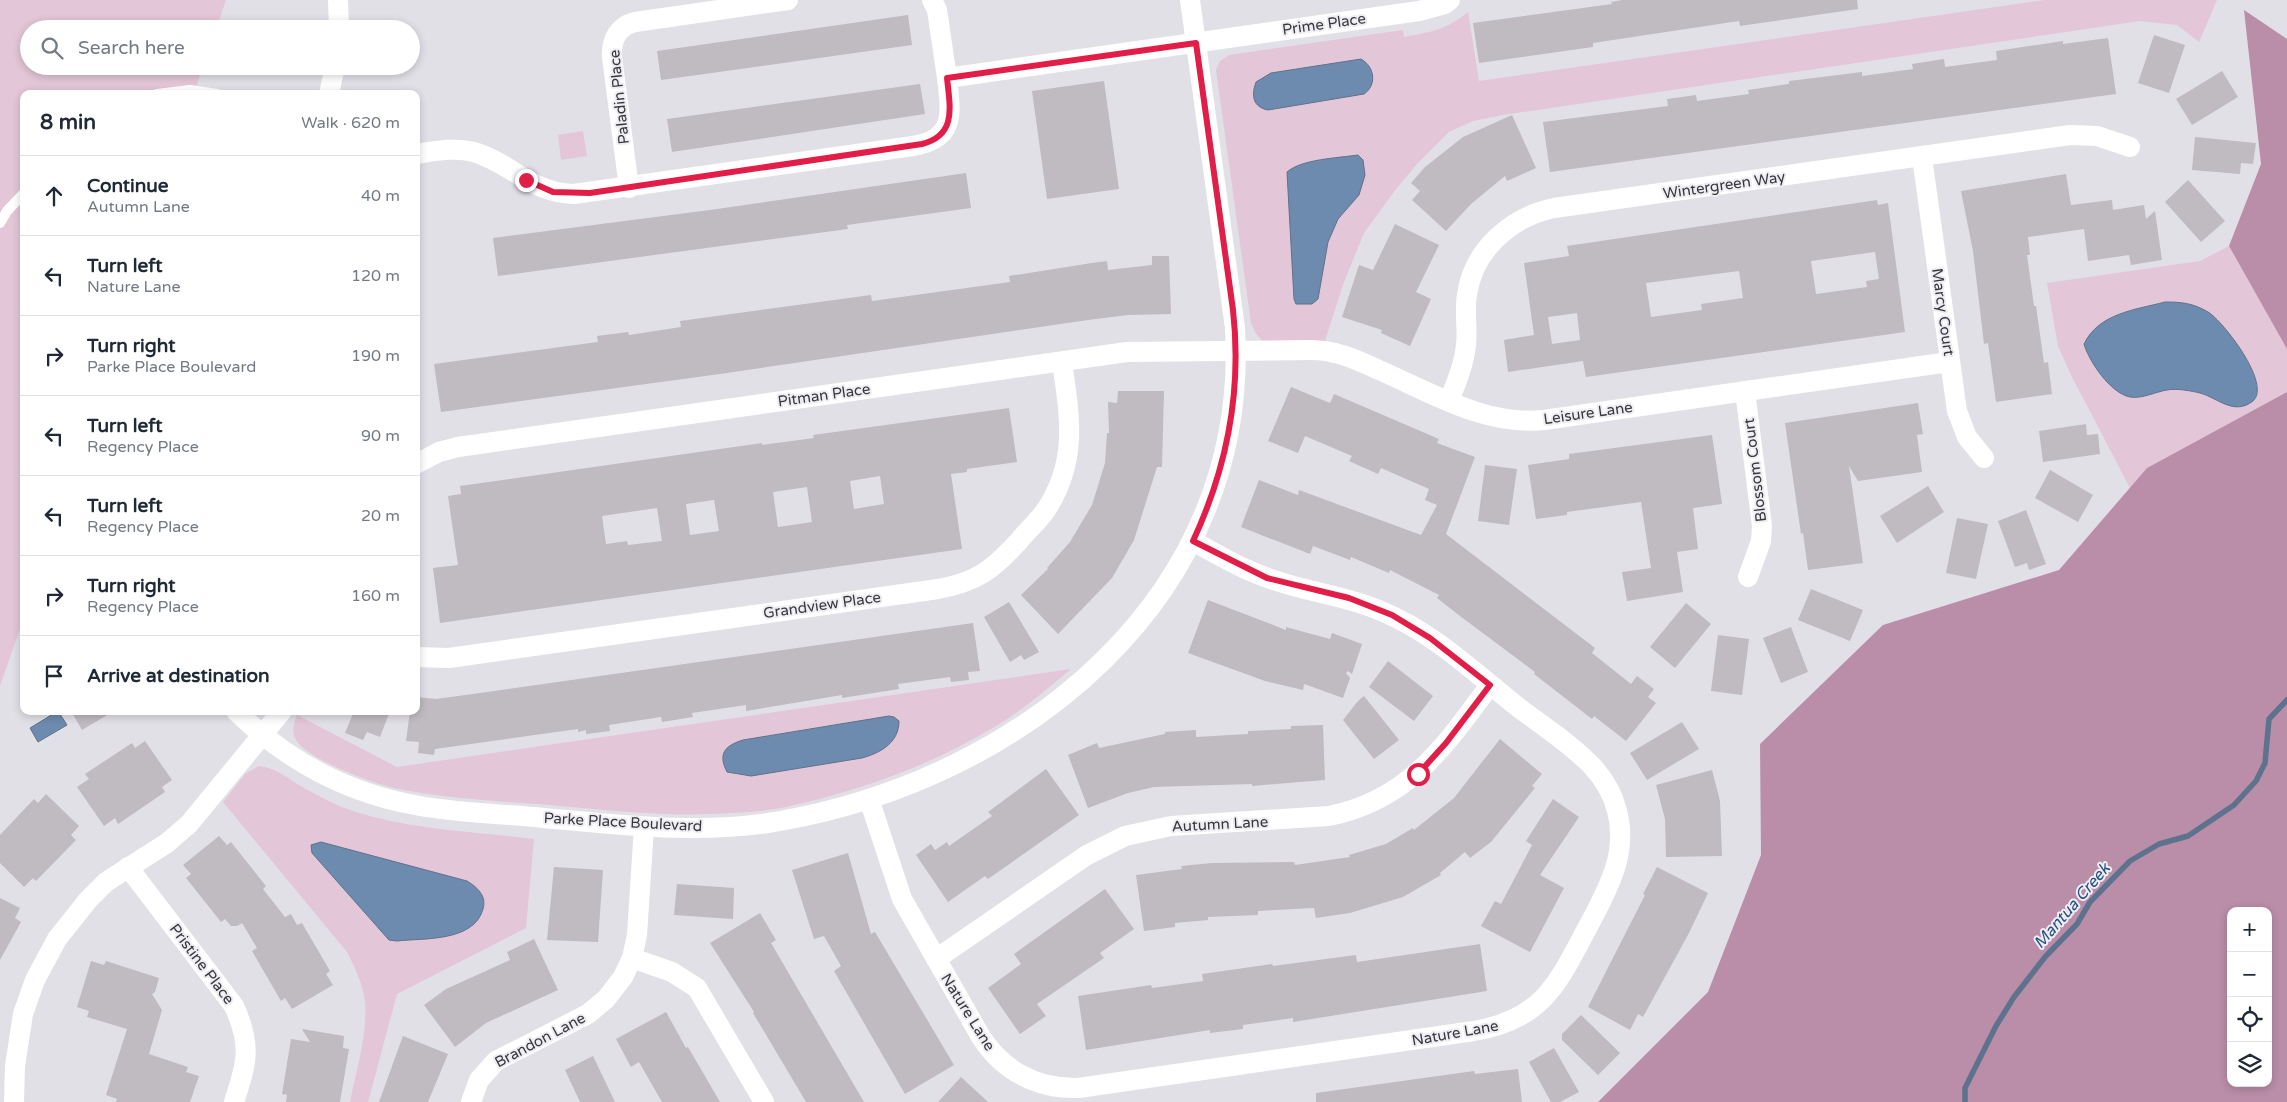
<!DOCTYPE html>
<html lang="en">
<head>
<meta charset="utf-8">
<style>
	:root { --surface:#fff; --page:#f2f2f3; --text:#1f2937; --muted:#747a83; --line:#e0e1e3 }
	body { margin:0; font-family:"Varela Round",sans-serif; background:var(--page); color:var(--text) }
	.controls { position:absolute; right:15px; bottom:15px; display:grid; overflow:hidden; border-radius:10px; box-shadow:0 2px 8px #0003 }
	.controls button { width:45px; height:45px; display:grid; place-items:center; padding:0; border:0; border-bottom:1px solid var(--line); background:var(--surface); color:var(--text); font:25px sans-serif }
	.stop { position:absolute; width:15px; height:15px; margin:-11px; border:4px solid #e11d48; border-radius:50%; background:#fff }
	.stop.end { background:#e11d48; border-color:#fff; box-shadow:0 1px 5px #0008 }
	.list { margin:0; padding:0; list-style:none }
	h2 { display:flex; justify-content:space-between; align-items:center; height:65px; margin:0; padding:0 20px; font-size:21px }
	h2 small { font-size:16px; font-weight:400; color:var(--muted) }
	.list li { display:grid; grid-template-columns:32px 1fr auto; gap:15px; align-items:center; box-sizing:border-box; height:80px; padding:0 20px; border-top:1px solid var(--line) }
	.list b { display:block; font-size:19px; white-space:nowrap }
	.list p { margin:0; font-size:16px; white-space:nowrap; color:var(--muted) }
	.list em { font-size:16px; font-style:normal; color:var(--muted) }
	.icon { flex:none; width:28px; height:28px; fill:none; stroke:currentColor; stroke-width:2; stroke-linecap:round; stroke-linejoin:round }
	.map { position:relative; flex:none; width:2287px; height:1102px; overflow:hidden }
	.search { position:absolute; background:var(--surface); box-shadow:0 2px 8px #0003; left:20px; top:20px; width:400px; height:55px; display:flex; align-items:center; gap:12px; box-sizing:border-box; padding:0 18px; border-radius:28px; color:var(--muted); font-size:19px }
	.panel { position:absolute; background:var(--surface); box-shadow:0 2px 8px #0003; left:20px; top:90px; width:400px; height:625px; border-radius:10px }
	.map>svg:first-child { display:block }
	.green { fill:#e3c6d7 }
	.forest { fill:#ba8da8; fill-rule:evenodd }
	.water { fill:#6d8baf; stroke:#5d728c }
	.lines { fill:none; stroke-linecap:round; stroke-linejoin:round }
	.stream { stroke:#5d728c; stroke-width:5.5 }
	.building { fill:#bfbbc0; fill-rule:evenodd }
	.service { stroke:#fff; stroke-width:10 }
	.minor { stroke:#fff; stroke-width:20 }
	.route { stroke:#e11d48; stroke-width:6 }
	.labels { text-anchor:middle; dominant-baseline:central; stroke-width:4; stroke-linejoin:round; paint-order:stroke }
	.street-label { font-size:15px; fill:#38373a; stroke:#efedf4 }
	.water-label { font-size:16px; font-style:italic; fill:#244f80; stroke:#efedf4 }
</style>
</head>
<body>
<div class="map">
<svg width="2287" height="1102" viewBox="0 0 2287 1102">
	<rect width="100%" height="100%" fill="#e2e0e7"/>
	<g class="green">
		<path d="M0 0H226L216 29H29V66H203L194 94H24V617L0 686Z"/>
		<path d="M2045 0H2217L2199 42 2177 25 2140 21 1503 115 1473 121 1449 132 1417 164 1396 189 1364 233 1344 282 1324 344 1262 341 1255 332 1251 323 1216 70 1220 61 1229 55 1403 30 1404 37C1431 32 1446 30 1468 12L1479 81Z"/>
		<path d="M583 131 587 156 561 160 558 135Z"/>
		<path d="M2229 246 2287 349V392L2147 468 2130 488 2071 375 2058 346 2047 283 2200 261Z"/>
		<path d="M1071 669C1047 689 1023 710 996 726 932 765 862 790 790 806 764 812 736 813 709 814 657 816 604 810 551 805 499 801 445 799 394 788 372 783 307 759 296 740 291 732 294 723 297 715L397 767Z"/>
		<path d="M259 766C278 768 289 780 306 789 319 796 333 804 347 809 408 830 471 831 534 839L526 928 397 994 368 1102H350C356 1071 370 1027 364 995 361 980 354 966 347 952L223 802 245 774Z"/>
	</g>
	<g class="forest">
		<path d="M2244 10 2287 39V349L2229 246 2261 164Z"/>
		<path d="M2287 392V1102H1598L1708 992 1761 855 1760 744 1883 625 2059 570 2147 468ZM2231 911H2268V1083H2231Z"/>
	</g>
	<g class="water">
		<path d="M1361 59C1375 67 1377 85 1364 94L1268 110C1253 107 1251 96 1256 82L1271 73Z"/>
		<path d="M1358 155 1363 160 1365 175 1359 195 1338 219 1328 242 1318 299 1312 304H1296L1294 299 1287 172C1302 159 1338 158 1358 155Z"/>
		<path d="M2165 302C2181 302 2193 303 2208 312 2223 321 2272 384 2253 401 2234 416 2218 398 2200 393 2192 391 2176 388 2167 390 2155 392 2142 399 2130 397 2110 393 2089 361 2084 344 2099 313 2135 310 2165 302Z"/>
		<path d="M58 711 67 725 38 742 30 728Z"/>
		<path d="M889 716 894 717 899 721C899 743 880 753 862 758L751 776 727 772C718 754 724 746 743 740Z"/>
		<path d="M321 842 467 881C477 887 487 896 483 909 474 942 424 938 397 941L389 940 312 853 311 845Z"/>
	</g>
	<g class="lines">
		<path class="stream" d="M1965 1102V1088L1996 1026 2014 997 2045 957 2077 924 2090 902 2130 861 2159 844 2188 836 2234 805 2256 781 2265 763 2269 719 2287 700"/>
	</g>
	<g class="building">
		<path d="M1622 0H1857L1858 9 1740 26 1739 21 1593 43V47L1479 63 1473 23 1612 4 1611 2Z"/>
		<path d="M908 15 912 45 661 80 657 51Z"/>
		<path d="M2154 35 2185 45 2169 93 2138 83Z"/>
		<path d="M2108 38 2116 94 1550 172 1543 122 1668 106 1667 99 1696 95 1697 101 1749 94 1748 90 1789 84V81L1862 72V76L1913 69 1912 64 1944 59 1945 67 1997 60 1996 51 2063 41V44Z"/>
		<path d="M2222 71 2238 97 2192 125 2176 99Z"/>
		<path d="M1104 81 1119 189 1047 199 1032 91Z"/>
		<path d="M920 84 925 114 672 152 667 119Z"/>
		<path d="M1512 115 1536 168 1507 181 1505 176 1471 204 1446 231 1412 200 1420 191 1411 183 1425 167 1463 137Z"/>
		<path d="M2195 137 2256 143 2253 164 2241 163 2240 174 2192 170Z"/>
		<path d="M966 173 971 208 847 225 848 229 498 276 493 238 710 210Z"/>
		<path d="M2066 174 2071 205 2112 200 2113 210 2144 205 2146 219 2155 211 2162 260 2131 265 2129 255 2088 261 2084 229 2028 237 2030 255H2027L2034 306H2036L2044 363 2048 362 2052 394 1996 402 1988 343 1984 344 1973 251 1961 191Z"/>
		<path d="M2188 180 2225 221 2201 242 2165 202Z"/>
		<path d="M1877 200 1878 205 1888 203 1905 332 1586 377 1583 361 1508 372 1504 340 1534 335 1524 263 1569 256 1567 246ZM1875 252 1879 279 1866 281 1867 287 1816 294 1811 261ZM1739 271 1743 298 1701 304 1702 310 1651 317 1646 283ZM1577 313 1580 340 1552 344 1548 317Z"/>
		<path d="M1395 224 1439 245 1416 292 1431 299 1410 346 1381 333 1382 330 1342 317 1359 265 1373 270Z"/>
		<path d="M1152 256H1169L1171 314 1128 315 1088 320 720 374 441 412 434 364 598 342 597 336 628 332 629 335 681 327 680 321 871 295 872 301 1010 282 1009 276 1092 263 1107 261 1108 270 1152 265Z"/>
		<path d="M1291 387 1330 403 1334 394 1439 439 1437 443 1475 457 1446 534 1595 648 1592 653 1631 684 1637 676 1654 689 1648 697 1656 703 1626 741 1594 716 1592 719 1534 674 1535 672 1460 616 1437 598 1439 595 1390 570 1389 573 1351 557 1350 560 1313 546 1310 554 1241 527 1259 480 1298 495 1299 490 1421 535 1437 505 1425 500 1429 489 1381 468 1378 474 1349 461 1352 456 1305 436 1298 453 1268 441Z"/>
		<path d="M1118 391H1164L1162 467H1157L1134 540 1112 578 1058 634 1021 595 1048 569 1047 568 1070 542 1092 505 1105 463 1107 433H1109L1108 402 1117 403Z"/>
		<path d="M1918 403 1923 434 1917 435 1922 472 1858 481 1849 466 1863 563 1808 570 1803 533 1801 534 1785 423Z"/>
		<path d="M1009 408 1017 462 967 469V472L951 474 962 549 440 623 433 568 458 565 448 496 461 494 460 486 762 443V445L814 438 813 435ZM880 476 884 504 854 509 850 481ZM807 487 812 522 778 527 773 492ZM714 500 719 531 690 535 686 504ZM657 508 662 541 628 545 627 541 606 544 602 516Z"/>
		<path d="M2086 424 2087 435 2098 434 2100 454 2043 462 2039 431Z"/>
		<path d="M1712 435 1722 504 1693 508 1698 549 1677 552 1683 592 1627 601 1622 572 1651 568 1641 502 1567 512V515L1536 519 1528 465 1569 459V454Z"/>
		<path d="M1485 465 1517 469 1509 525 1478 521Z"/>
		<path d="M2050 470 2093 495 2078 522 2035 498Z"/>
		<path d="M1928 486 1944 512 1897 543 1880 516Z"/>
		<path d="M2026 510 2046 564 2029 570 2027 563 2015 567 1998 521Z"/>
		<path d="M1957 518 1988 524 1976 579 1946 573Z"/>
		<path d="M1811 589 1863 610 1850 641 1798 620Z"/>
		<path d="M1208 600 1286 630V627L1330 639 1332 633 1362 644 1352 674 1348 671 1346 673 1350 678 1343 698 1304 684 1303 690 1265 681 1188 653Z"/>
		<path d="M1009 602 1039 652 1024 660 1021 655 1010 662 984 617Z"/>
		<path d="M1686 603 1711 624 1675 668 1650 647Z"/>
		<path d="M973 623 980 671 968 672 969 680 951 682 950 677 898 684 899 689 842 698V695L746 711V705L692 713 693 717 662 722 661 717 609 725 610 731 586 734V730L578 732V729L435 749 434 755 418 753 419 742 406 741 410 711H416V697L436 699 480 693Z"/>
		<path d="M1791 627 1808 672 1781 683 1763 638Z"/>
		<path d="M1718 635 1749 639 1742 695 1711 691Z"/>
		<path d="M1388 661 1433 696 1414 721 1369 687Z"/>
		<path d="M1364 696 1399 740 1374 759 1343 720 1358 701Z"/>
		<path d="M71 711H114L82 730Z"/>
		<path d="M354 711H390L380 737 367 732 363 740 345 733Z"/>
		<path d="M1682 722 1699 749 1647 780 1630 753Z"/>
		<path d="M1323 725 1325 780 1252 786V784L1154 787 1128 793 1088 808 1068 755 1097 743 1099 748 1165 734V732L1196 730V737L1248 734V731L1291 729V726Z"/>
		<path d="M1500 739 1542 774 1532 786 1535 788 1491 842 1470 858 1465 852 1440 873 1441 875 1403 897 1350 913 1316 918 1314 908 1258 911V915L1208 917V920L1175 923V927L1144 931 1136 875 1182 869 1181 866 1212 863 1294 862 1295 865 1350 857 1349 855 1386 844 1413 828 1414 830 1454 798Z"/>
		<path d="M145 741 172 780 162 787 165 792 118 824 115 818 104 826 77 787 89 779 85 774 132 743 135 748Z"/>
		<path d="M1046 769 1079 815 988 879 985 876 948 902 916 855 931 844 935 850 947 842 949 846 992 816 988 812Z"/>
		<path d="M1712 770 1720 801 1722 856 1666 857 1665 819 1656 785Z"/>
		<path d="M46 794 79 826 71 835 76 840 36 881 33 878 24 887 0 863V835L34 799 38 803Z"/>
		<path d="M1553 799 1579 817 1540 875 1564 888 1530 952 1481 926 1495 901 1501 904 1532 845 1526 841Z"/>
		<path d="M219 836 227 845 231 842 266 886 263 889 285 917 291 914 297 925 302 923 330 971 326 974 333 985 292 1009 285 998 281 1001 252 951 257 948 242 923 237 926H231L225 919 221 922 186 878 191 874 183 865Z"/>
		<path d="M848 853 871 934 875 932 954 1065 905 1094 834 971 841 966 824 936 814 939 792 870Z"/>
		<path d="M554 867 603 870 598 942 547 940Z"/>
		<path d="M1657 867 1708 893 1689 933 1643 1017 1638 1014 1630 1030 1588 1007 1645 895 1643 894Z"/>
		<path d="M677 884 734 888 733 919 674 915Z"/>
		<path d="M1105 889 1134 929 1100 953 1104 958 1037 1004 1046 1016 1020 1034 988 988 1021 964 1014 954Z"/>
		<path d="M0 898 20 908 15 918 21 922 0 960Z"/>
		<path d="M760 913 776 940 771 943 864 1102H806L753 1013 754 1012 710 943Z"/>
		<path d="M534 939 558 990 486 1023 455 1047 424 1005 446 989 510 960 507 952Z"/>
		<path d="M1480 944 1487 991 1293 1022V1018L1243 1025V1029L1210 1033V1030L1086 1050 1078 996 1151 985 1152 988 1203 981 1202 974 1272 964 1273 966 1356 955 1357 962Z"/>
		<path d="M91 961 104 965 106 961 159 978 155 992 152 994 162 1010 149 1054 188 1067 186 1072 199 1076 190 1102H116L117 1099 106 1095 127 1029 87 1017 89 1011 77 1007Z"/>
		<path d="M666 1012 686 1048 688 1047 720 1102H662L639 1062 631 1067 616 1039Z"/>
		<path d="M1581 1015 1620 1053 1598 1075 1562 1040V1034Z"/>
		<path d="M302 1029 344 1036 343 1048 349 1049 340 1102H286L287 1095 282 1094 291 1039 310 1042Z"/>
		<path d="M403 1036 448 1054 428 1102H379Z"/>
		<path d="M1554 1048 1579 1092 1560 1102H1551L1529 1062Z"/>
		<path d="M593 1056 615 1102H580L565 1070Z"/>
		<path d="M1518 1069 1522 1102H1316V1093L1474 1071 1475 1074Z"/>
		<path d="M961 1077 988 1102H938Z"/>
	</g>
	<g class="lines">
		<g class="service">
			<path d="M157 94 190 90 217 94"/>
			<path d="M0 223 7 211 24 193"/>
		</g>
		<g class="minor">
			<path d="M338 0 339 29"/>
			<path d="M932 0 937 10 947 78"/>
			<path d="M329 94 335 66"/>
			<path d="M416 154C435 151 456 147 474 152 512 163 530 193 574 194L913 146C956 139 951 113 947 78L1419 11 1445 4 1450 0"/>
			<path d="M1922 157 1957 411 1967 437 1984 458"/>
			<path d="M629 188 612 57C611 40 618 26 635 22L788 0"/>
			<path d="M1745 391 1762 526 1761 541 1748 577"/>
			<path d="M1449 401C1456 383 1464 365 1466 345 1468 329 1464 312 1467 295 1473 250 1511 217 1554 208L2070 135 2097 136 2130 147"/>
			<path d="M416 464 439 452 458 447 1127 352 1311 350C1336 350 1357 360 1379 370 1432 393 1485 426 1544 420L1949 362"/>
			<path d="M416 657 449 658 938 589C977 582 992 570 1018 542 1027 531 1038 521 1046 510 1078 461 1070 417 1062 362"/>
			<path d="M236 711C287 761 349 794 420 806 460 813 503 814 544 818 622 825 702 835 780 821 1024 778 1251 596 1235 328L1190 0"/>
			<path d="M869 799 902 899 981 1037C1003 1071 1037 1089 1078 1088L1474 1031C1546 1019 1559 980 1591 921 1609 887 1628 852 1617 811 1613 794 1604 779 1592 766 1571 744 1543 726 1519 708 1476 674 1433 632 1381 611 1347 596 1312 593 1277 581 1247 572 1220 556 1193 541"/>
			<path d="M128 867 234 1006C252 1045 247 1063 234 1102"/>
			<path d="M632 958 672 972 697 988 764 1102"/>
			<path d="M936 959 1087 855 1125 836 1171 826 1329 816C1409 800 1445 746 1490 685"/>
			<path d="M14 1102 15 1066 23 1014 35 980 57 939 88 900 106 882 167 843 189 824 282 711"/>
			<path d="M471 1102 479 1080 496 1061 588 1014 606 999 623 977 632 958 637 935 644 827"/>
		</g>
	</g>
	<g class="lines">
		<path class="route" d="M526 180 553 192 590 193 922 144C957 135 950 107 947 78L1196 43 1233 310C1242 390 1227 468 1193 541L1267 578 1349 598 1392 615 1430 638 1490 685 1446 743 1418 774"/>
	</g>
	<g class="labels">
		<g class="street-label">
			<text transform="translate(1324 24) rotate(-8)">Prime Place</text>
			<text transform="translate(619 97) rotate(-96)">Paladin Place</text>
			<text transform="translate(1724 185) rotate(-8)">Wintergreen Way</text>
			<text transform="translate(1943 312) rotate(82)">Marcy Court</text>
			<text transform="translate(824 395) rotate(-8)">Pitman Place</text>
			<text transform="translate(1588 413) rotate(-8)">Leisure Lane</text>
			<text transform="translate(1755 470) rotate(-97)">Blossom Court</text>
			<text transform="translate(822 605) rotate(-8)">Grandview Place</text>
			<text transform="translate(623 822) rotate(3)">Parke Place Boulevard</text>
			<text transform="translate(1220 824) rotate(-3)">Autumn Lane</text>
			<text transform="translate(202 964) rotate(53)">Pristine Place</text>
			<text transform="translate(968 1012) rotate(58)">Nature Lane</text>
			<text transform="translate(1455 1033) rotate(-10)">Nature Lane</text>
			<text transform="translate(540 1040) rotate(-28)">Brandon Lane</text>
		</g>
		<g class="water-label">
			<text transform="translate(2072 906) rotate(-49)">Mantua Creek</text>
		</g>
	</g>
</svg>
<div class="controls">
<button>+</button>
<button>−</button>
<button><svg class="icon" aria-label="locate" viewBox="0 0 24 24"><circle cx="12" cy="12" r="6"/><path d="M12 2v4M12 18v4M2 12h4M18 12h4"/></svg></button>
<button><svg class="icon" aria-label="layers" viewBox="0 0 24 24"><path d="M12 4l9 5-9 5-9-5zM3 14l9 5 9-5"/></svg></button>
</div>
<div class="stop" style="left:1418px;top:774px"></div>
<div class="stop end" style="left:526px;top:180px"></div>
<div class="search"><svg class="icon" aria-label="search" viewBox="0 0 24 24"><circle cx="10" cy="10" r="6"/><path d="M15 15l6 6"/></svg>Search here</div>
<section class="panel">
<h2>8 min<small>Walk · 620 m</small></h2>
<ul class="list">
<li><svg class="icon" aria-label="ahead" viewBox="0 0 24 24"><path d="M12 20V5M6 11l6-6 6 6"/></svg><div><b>Continue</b><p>Autumn Lane</p></div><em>40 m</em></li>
<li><svg class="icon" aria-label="left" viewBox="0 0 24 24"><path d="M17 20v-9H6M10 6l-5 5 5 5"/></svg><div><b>Turn left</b><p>Nature Lane</p></div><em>120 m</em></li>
<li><svg class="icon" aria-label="right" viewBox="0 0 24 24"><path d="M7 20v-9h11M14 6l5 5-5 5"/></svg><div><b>Turn right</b><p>Parke Place Boulevard</p></div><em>190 m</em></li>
<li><svg class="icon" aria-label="left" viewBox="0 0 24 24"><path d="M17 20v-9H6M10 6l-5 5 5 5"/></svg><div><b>Turn left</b><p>Regency Place</p></div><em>90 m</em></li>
<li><svg class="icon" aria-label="left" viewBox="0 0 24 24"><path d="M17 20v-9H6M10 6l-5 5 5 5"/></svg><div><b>Turn left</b><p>Regency Place</p></div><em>20 m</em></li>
<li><svg class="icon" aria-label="right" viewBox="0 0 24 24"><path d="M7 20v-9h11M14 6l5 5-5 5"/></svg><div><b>Turn right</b><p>Regency Place</p></div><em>160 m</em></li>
<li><svg class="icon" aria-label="arrive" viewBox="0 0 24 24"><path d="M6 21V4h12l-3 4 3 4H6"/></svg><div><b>Arrive at destination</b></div></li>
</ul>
</section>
</div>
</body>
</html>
